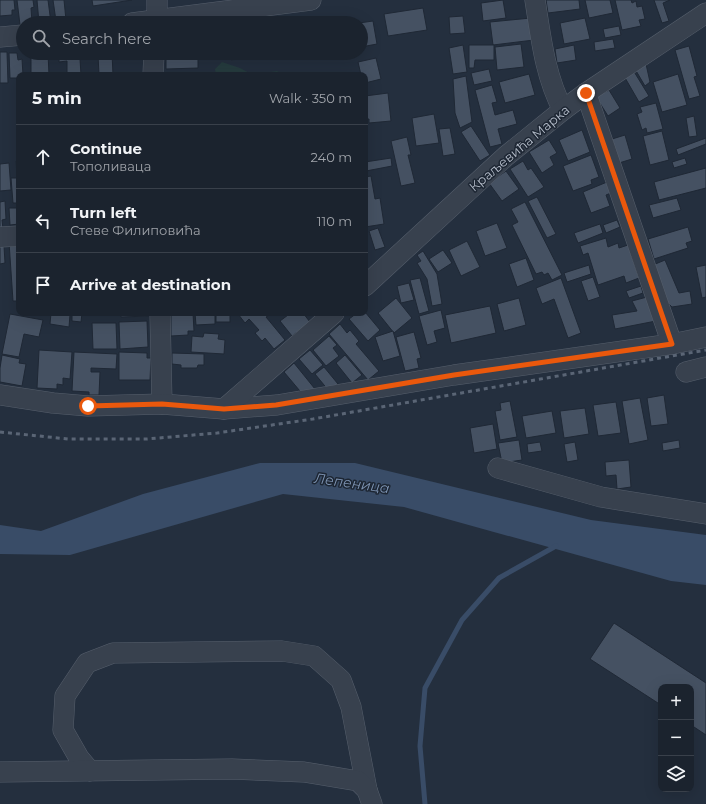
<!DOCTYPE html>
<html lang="en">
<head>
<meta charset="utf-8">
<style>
	:root { --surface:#1b232e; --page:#242b36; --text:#f1f3f6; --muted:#a0a4aa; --line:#39404a }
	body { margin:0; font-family:Montserrat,sans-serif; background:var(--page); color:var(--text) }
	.controls { position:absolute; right:12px; bottom:12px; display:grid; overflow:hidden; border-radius:8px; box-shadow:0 4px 16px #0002 }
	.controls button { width:36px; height:36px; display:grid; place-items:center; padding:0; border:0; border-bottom:1px solid var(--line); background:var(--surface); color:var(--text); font:20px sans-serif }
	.stop { position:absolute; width:12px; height:12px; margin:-9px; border:3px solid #ea580c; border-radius:50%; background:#fff }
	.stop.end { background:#ea580c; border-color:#fff; box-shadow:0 1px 4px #0008 }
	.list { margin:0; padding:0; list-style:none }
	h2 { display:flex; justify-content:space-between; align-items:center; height:52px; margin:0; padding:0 16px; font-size:17px }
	h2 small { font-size:13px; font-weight:400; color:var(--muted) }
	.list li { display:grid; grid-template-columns:26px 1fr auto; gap:12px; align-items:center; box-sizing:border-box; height:64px; padding:0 16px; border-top:1px solid var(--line) }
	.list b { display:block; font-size:15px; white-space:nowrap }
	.list p { margin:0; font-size:13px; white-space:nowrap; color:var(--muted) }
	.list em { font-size:13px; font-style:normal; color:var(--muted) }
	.icon { flex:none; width:22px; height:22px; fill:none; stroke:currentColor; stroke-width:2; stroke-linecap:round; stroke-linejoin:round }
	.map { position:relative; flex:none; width:706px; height:804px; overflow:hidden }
	.search { position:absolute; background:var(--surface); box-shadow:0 4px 16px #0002; left:16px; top:16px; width:352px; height:44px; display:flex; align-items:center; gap:10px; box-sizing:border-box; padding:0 14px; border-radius:22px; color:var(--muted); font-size:15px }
	.panel { position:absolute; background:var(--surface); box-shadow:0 4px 16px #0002; left:16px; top:72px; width:352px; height:244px; border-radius:8px }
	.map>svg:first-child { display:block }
	.green { fill:#263c3f }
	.water { fill:#394c67 }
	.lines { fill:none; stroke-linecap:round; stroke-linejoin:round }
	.stream { stroke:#394c67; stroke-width:5 }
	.building { fill:#455162; stroke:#1f2835 }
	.minor-casing { stroke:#565f6c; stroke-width:21 }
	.minor { stroke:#38414e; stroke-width:20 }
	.rail { stroke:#5a6575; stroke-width:3; stroke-dasharray:4 4; stroke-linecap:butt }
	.route { stroke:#ea580c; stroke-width:5 }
	.labels { text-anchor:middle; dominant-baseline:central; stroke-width:3; stroke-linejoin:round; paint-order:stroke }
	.street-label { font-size:13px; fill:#b4bcc9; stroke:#1d2633 }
	.water-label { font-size:14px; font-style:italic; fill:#7c92b1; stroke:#1d2633 }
</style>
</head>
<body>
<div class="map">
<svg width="706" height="804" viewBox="0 0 706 804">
	<rect width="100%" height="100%" fill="#242f3e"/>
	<path class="green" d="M222 62 240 68 253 75 277 71 283 75H216L215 69Z"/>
	<path class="water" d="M260 463H355L591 520 706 535V585L671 581 404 507 283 494 70 555 0 554V525L41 531 143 494Z"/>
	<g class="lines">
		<path class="stream" d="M425 804 420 746 425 688 462 620 499 578 556 546"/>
	</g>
	<g class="building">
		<path d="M0 0H14L15 10H12V15L0 16Z"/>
		<path d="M17 0H33L34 7 31 8 32 23H23V25H20Z"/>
		<path d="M37 0H48L51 23H39Z"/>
		<path d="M53 0H64L66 20 56 21Z"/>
		<path d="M92 0H132L93 6Z"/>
		<path d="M503 0 506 18 483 21 481 3Z"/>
		<path d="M546 0H579L580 9 548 13Z"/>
		<path d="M585 0H610L613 13 589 18Z"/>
		<path d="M615 0H631L632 3 636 1 637 7 642 6 645 19 639 20 641 26 622 30Z"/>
		<path d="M654 0H670L663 3 669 21 662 23Z"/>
		<path d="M423 8 427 30 388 36 384 14Z"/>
		<path d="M463 16 465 33 450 34 449 17Z"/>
		<path d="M531 18 534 40 493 45 490 22Z"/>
		<path d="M585 18 590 39 564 44 560 23Z"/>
		<path d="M373 21 377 44 361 47V23H359Z"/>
		<path d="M619 26 621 35 605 38 603 29Z"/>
		<path d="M613 39 615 48 595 51 594 42Z"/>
		<path d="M521 44 524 67 497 70 495 47Z"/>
		<path d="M463 45 467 72 453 74 449 48Z"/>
		<path d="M469 45H494V60H475L474 68H469Z"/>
		<path d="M574 45 576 60 557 63 555 49Z"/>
		<path d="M689 46 697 76 694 77 700 96 689 99 675 50Z"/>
		<path d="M0 52H7L8 83H0Z"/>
		<path d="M9 53H17L18 60 22 59 23 75H19V78H10Z"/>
		<path d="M31 53H48L49 75H31Z"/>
		<path d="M59 53H83V58L80 59 81 75H67V61L59 62Z"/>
		<path d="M91 53H112L113 75H99L98 55H91Z"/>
		<rect x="115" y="53" width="14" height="6"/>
		<path d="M230 53H274V54L231 60Z"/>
		<path d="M198 54V68L166 69V55Z"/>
		<path d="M376 58 381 79 365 83V75H361L358 62Z"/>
		<path d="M646 64 650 82 645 86 635 69Z"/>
		<path d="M489 69 492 81 474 85 471 73Z"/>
		<path d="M633 70 649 96 639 102 624 76Z"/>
		<path d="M529 74 535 95 505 103 499 82Z"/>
		<path d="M678 74 687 105 662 112 653 82Z"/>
		<path d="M466 76 472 122 460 128 455 113 453 79Z"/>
		<path d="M492 85 497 102 492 103 495 115 513 110 517 124 498 129 502 144 490 147 475 90Z"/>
		<path d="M609 90 620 108 608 116 596 97Z"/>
		<path d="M388 93 391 121 369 123V119H365V96Z"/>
		<path d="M656 103 663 129 647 133 646 128 642 130 637 114 642 112 640 107Z"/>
		<path d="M434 114 439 143 416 146 412 118Z"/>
		<path d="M694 116 697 136 689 137 686 118Z"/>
		<path d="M471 126 490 155 480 161 461 132Z"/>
		<path d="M450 128 455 154 443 156 439 129Z"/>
		<path d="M582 130 590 152 568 161 559 140Z"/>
		<path d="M662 131 669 160 650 165 643 136Z"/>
		<path d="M625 135 632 159 619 163 612 139Z"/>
		<path d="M407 137 411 155H408L415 183 401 186 391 141Z"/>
		<path d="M706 138V144L678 155 676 149Z"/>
		<path d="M549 140 557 153 550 157 554 165 542 173 529 152Z"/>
		<path d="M591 155 599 177 591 180 592 184 573 191 563 166Z"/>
		<path d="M391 158 392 166 366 171 365 162Z"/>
		<path d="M685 158 687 164 674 168 672 162Z"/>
		<path d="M19 160V175H17L16 161Z"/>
		<path d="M523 161 528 170 531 168 544 187 528 197 510 169Z"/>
		<path d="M9 163 11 190 0 191V164Z"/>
		<path d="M706 168V188L659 200 654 182Z"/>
		<path d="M506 171 519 189 502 201 489 183Z"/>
		<path d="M371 176 375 199 380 198 384 224 365 227V177Z"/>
		<path d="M11 178H19V203H13Z"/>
		<path d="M607 182 611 193 606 195 610 206 591 213 583 192Z"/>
		<path d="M537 197 556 234 547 238 528 201Z"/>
		<path d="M677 198 681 210 653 218 649 205Z"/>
		<path d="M5 201 6 219 2 220 3 229H0V202Z"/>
		<path d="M525 202 562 275 552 280 548 273 544 275 542 272 536 274 512 225 518 222 511 209Z"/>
		<path d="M9 208H19V224L10 225Z"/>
		<path d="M617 220 620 227 606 233 603 225Z"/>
		<path d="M497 223 507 248 485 256 476 231Z"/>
		<path d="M600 224 603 233 578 243 574 233Z"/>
		<path d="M688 227 692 241 686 243 688 248 654 259 648 239Z"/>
		<path d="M378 228 385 247 375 250 369 231Z"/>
		<path d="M606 238 608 247 618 243 619 248 628 245 639 278 626 283 624 276 598 285 588 253 583 255 580 246Z"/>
		<path d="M467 241 480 267 461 276 449 250Z"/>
		<path d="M9 242H19V301H13Z"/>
		<path d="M0 246H4L5 263 0 264Z"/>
		<path d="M443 250 452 263 438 272 429 259Z"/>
		<path d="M423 251 437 274 442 304 432 306 427 279 417 263 421 261 417 255Z"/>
		<path d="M526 258 534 280 517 287 509 264Z"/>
		<path d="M665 260 679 293 690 291 692 304 672 307 668 303 653 265Z"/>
		<path d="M589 265 591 274 567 282 564 273Z"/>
		<path d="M706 265V297L702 298 696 267Z"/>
		<path d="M593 277 600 297 588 301 581 281Z"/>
		<path d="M420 278 429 311 419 314 410 280Z"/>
		<path d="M561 278 581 333 568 338 554 299 542 304 536 288Z"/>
		<path d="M409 283 414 300 401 303 397 286Z"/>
		<path d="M641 286 643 293 629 298 626 291Z"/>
		<path d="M647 297 656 321 615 329 612 315 637 311 632 301Z"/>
		<path d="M396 298 412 318 394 333 378 313Z"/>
		<path d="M519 298 526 325 504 331 497 304Z"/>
		<path d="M490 306 496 333 451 343 445 315Z"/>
		<path d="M441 310 445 328 434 331 437 342 427 345 419 316Z"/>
		<path d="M365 312 380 330 368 341 349 319 357 313Z"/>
		<path d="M51 313 70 315 69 327 50 324Z"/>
		<path d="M72 313H82L81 322 72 321Z"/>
		<path d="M121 313H149V316L121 317Z"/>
		<path d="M171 313H193L194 331H188V335L171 336Z"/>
		<path d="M195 313H215V324L196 325Z"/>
		<rect x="216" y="313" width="14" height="9"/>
		<path d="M239 313H265L268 316 266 317 285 340 274 349 265 338 262 341 255 333 259 330 249 319 245 323 238 314Z"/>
		<path d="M287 313H303L310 322 292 336 280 321 288 315Z"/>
		<path d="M10 314 43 320 39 337 24 334 19 357 2 354Z"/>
		<path d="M147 321 148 347 120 349 119 322Z"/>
		<path d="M92 323H116L117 349H93Z"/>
		<path d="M340 324 347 333 350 330 359 341 356 344 379 371 368 380 329 334Z"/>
		<path d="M393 331 400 356 383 361 375 337Z"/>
		<path d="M414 332 421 358 417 359 419 368 405 371 396 337Z"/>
		<path d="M204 333 219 334 218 339 225 340 224 354 191 352 192 336 203 337Z"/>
		<path d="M329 336 337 345 333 348 339 356 326 366 313 350Z"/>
		<path d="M39 350 72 352 70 379 63 378V385L57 384V389L37 388Z"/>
		<path d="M310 350 323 365 312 374 299 359Z"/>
		<path d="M74 352 117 354 116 369 91 368V372H100L99 395H89V392L72 391Z"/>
		<path d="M119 352 147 353V358H151L150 380H119Z"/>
		<path d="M172 353 204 354V365H198L197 368H181V365L172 364Z"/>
		<path d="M2 355 20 359 19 363 26 364 22 386 0 382V368Z"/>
		<path d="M345 355 362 375 352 383 336 363Z"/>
		<path d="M294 363 315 389 305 397 284 372Z"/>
		<path d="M324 367 338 384 329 391 315 374Z"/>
		<path d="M664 395 668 424 651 426 647 398Z"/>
		<path d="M640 398 648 440 629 444 622 401Z"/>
		<path d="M510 401 517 437 500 440 495 411 501 410 500 403Z"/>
		<path d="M616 402 621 433 598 436 593 405Z"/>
		<path d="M585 408 589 434 564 438 560 411Z"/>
		<path d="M552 411 556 433 526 438 522 416Z"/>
		<path d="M493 424 497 449 474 453 470 428Z"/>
		<path d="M519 440 522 460 502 463 498 443Z"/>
		<path d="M679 440 680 448 663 451 662 443Z"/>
		<path d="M540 442 542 451 528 453 527 444Z"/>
		<path d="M575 442 578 460 567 462 564 444Z"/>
		<path d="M629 460 631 487 617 489 616 475 606 476 605 462Z"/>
		<path d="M614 623 706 683V735L691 725V687H661V705L590 659Z"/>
	</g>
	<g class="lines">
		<defs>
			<g id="minor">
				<path d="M535 0C541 38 545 76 563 110"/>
				<path d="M132 23 311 0"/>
				<path d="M157 23V0"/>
				<path d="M0 37 23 35"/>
				<path d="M153 75 154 53"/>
				<path d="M586 93 672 344"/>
				<path d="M0 237 19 236"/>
				<path d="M365 286 506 156 563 110 586 93 706 13"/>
				<path d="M160 313 162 404"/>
				<path d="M686 372 706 367"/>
				<path d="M0 395 53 403 88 406 162 404 224 409 277 405 454 375 672 344 706 337"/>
				<path d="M224 409 334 313"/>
				<path d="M498 468 601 497 706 514"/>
				<path d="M90 771 79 758 63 730 65 696 87 663 113 653 282 651 314 656 341 680 351 707 367 790"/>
				<path d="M0 772 232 769 304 772 358 781 367 790 372 804"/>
			</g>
		</defs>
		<use href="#minor" class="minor-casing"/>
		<use href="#minor" class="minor"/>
		<path class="rail" d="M0 432 68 439H147L217 433 313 419 706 350"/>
	</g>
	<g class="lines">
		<path class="route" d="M88 406 162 404 224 409 276 405 454 375 672 344 586 93"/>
	</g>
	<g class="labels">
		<g class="street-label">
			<text transform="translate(519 148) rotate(-40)">Краљевића Марка</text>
		</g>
		<g class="water-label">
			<text transform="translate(352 483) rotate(8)">Лепеница</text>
		</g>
	</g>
</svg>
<div class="controls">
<button>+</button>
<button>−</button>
<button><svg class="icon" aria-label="layers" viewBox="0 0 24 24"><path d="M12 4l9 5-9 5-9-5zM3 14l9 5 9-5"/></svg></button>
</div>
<div class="stop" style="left:88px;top:406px"></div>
<div class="stop end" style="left:586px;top:93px"></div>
<div class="search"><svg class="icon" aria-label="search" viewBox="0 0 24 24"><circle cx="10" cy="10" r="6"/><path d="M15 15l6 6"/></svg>Search here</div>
<section class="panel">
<h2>5 min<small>Walk · 350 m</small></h2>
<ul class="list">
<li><svg class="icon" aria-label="ahead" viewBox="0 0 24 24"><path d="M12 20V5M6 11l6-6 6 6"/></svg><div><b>Continue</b><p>Тополиваца</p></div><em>240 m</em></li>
<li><svg class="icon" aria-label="left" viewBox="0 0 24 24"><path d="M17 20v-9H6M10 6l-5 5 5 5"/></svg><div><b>Turn left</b><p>Стеве Филиповића</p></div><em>110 m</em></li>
<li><svg class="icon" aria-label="arrive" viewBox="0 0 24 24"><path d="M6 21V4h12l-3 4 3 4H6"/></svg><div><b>Arrive at destination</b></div></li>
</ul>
</section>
</div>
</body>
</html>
